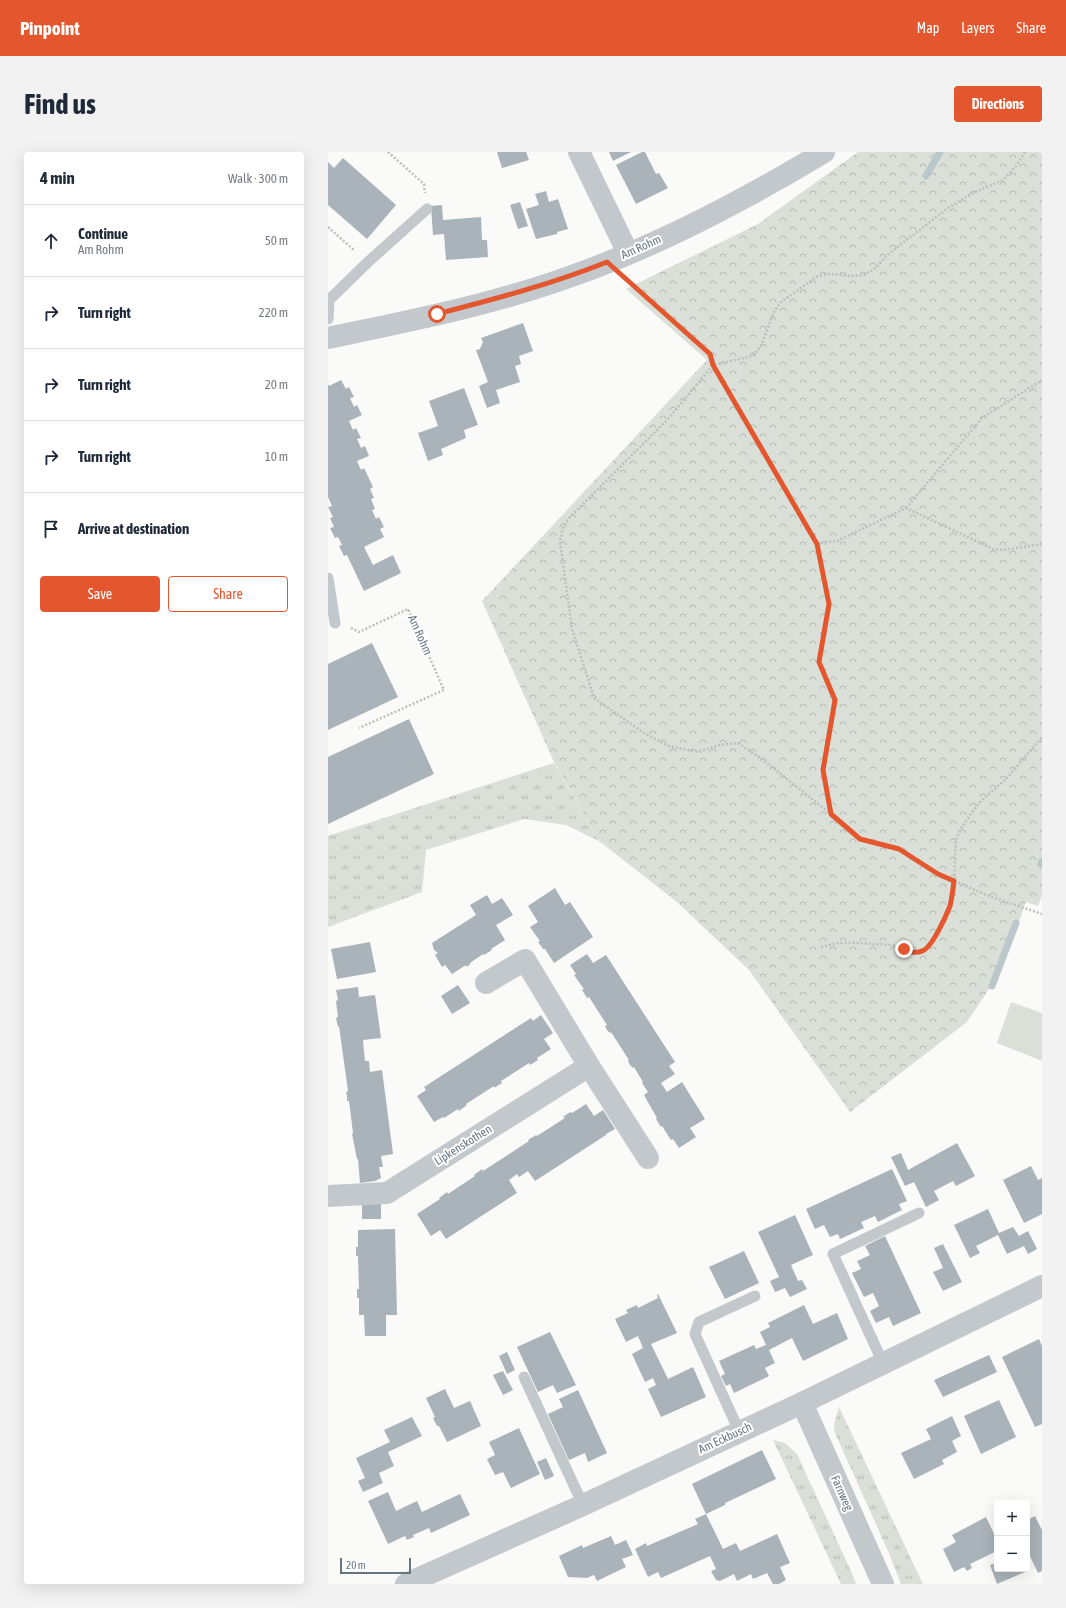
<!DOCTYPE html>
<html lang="en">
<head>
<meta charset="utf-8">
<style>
	:root { --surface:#fff; --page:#f2f2f3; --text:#1f2937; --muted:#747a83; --line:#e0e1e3; --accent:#e4572e }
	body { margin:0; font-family:"Asap Condensed",sans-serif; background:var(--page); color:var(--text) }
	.controls { position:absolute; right:12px; bottom:12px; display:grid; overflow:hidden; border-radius:4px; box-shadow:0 4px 16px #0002 }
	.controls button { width:36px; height:36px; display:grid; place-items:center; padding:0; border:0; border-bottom:1px solid var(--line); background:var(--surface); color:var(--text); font:20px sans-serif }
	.scale { position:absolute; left:12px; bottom:10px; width:71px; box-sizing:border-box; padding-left:4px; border:2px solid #657683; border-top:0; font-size:11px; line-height:14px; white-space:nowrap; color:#657683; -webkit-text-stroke:3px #fff; paint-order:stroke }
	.stop { position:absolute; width:12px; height:12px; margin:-9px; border:3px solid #e4572e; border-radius:50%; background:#fff }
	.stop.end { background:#e4572e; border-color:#fff; box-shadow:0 1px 4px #0008 }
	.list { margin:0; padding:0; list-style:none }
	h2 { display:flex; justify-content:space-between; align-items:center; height:52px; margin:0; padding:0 16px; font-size:17px }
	h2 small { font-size:13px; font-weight:400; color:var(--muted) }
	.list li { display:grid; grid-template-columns:26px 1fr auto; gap:12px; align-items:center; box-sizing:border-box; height:72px; padding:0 16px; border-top:1px solid var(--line) }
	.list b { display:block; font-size:15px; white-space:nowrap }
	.list p { margin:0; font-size:13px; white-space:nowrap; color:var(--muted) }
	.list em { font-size:13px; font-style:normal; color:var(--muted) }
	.actions { display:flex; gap:8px; padding:12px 16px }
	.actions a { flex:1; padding:9px 0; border:1px solid var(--accent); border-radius:4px; text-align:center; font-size:14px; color:var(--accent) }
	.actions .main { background:var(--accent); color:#fff }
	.icon { flex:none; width:22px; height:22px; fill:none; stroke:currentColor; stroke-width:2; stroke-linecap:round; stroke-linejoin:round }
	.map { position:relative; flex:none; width:714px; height:1432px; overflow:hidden; border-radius:4px }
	header { display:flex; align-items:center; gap:24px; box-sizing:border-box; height:56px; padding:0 20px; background:var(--accent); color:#fff }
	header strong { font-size:19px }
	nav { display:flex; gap:22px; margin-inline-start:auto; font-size:14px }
	.intro { display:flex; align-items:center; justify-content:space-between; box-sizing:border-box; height:96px; padding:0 24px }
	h1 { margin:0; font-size:28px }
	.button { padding:10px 18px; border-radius:4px; background:var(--accent); color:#fff; font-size:14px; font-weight:700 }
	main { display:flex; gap:24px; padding:0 24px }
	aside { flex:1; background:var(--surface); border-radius:4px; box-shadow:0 4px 16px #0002 }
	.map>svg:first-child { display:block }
	.grass { fill:url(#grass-tufts) }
	.forest { fill:url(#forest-crowns) }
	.park { fill:#dadfd7 }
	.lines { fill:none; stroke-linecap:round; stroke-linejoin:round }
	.stream { stroke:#bbc7cb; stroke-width:7 }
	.building { fill:#aab3b9 }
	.path { stroke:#bbbfc2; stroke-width:2.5; stroke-dasharray:2 2; stroke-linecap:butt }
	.lane { stroke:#c3c8cc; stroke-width:11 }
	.street { stroke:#c3c8cc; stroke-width:22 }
	.route { stroke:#e4572e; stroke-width:5 }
	.labels { text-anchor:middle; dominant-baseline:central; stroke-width:4; stroke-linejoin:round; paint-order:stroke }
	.street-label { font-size:12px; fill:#657683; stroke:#fff }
</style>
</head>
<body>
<header>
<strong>Pinpoint</strong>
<nav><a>Map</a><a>Layers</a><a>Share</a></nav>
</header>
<div class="intro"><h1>Find us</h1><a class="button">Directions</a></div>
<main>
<aside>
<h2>4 min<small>Walk · 300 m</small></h2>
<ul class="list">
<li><svg class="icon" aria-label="ahead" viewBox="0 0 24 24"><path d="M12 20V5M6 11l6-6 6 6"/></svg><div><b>Continue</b><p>Am Rohm</p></div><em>50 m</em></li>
<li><svg class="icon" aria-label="right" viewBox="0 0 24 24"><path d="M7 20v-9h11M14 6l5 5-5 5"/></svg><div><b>Turn right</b></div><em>220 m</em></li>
<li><svg class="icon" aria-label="right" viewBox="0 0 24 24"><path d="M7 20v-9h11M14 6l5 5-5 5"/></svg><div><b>Turn right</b></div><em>20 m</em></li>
<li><svg class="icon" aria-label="right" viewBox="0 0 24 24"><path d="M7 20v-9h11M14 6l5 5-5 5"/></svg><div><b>Turn right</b></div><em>10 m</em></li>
<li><svg class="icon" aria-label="arrive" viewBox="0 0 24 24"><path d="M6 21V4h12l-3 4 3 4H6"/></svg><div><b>Arrive at destination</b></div></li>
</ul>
<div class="actions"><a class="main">Save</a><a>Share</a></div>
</aside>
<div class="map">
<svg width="714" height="1432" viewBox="0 0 714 1432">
	<defs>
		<pattern id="grass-tufts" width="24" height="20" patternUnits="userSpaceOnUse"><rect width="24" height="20" fill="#dadfd7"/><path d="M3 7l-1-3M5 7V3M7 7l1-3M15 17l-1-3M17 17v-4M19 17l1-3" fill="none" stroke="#b4b9b4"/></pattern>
		<pattern id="forest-crowns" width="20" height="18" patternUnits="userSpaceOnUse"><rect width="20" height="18" fill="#dadfd7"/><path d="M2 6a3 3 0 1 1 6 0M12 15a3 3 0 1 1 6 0" fill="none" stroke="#b4b9b4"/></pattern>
	</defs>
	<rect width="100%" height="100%" fill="#fafaf8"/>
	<g class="grass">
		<path d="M226 611 271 689 238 673 196 667 98 698 94 740 0 775V684Z"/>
		<path d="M511 1255 595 1432H573L560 1399 507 1281 506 1273Z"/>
		<path d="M445 1288 457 1291 469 1302 523 1419 528 1432H513Z"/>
	</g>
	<path class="forest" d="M530 0H714V744L710 754 698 750 673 819 639 870 522 960 421 818 349 750 271 689 226 610 154 449 379 208 298 137 430 72Z"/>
	<path class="park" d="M683 850 714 861V909L669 891Z"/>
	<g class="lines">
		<g class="stream">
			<path d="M598 24 612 0"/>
			<path d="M713 712 714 709"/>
			<path d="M664 834 688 771"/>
		</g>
	</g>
	<g class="building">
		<path d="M169 0H198L201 8 174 16Z"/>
		<path d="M281 0H303L285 9Z"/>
		<path d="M314 0H317L328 22 331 21 340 36 308 52 288 13Z"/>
		<path d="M15 6 68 53 39 87 0 53V10L6 16Z"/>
		<path d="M218 39 221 50 230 47 240 77 229 80V82L208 87 198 57 211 53 207 42Z"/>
		<path d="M192 50 200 74 190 77 182 53Z"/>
		<path d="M114 53 115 68 153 65 154 88H159L160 105 118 108 116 82 105 83 103 54Z"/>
		<path d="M195 171 205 199 191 204 193 212 187 214 192 230 168 238 172 251 159 256 151 234 160 230 148 198 152 197 155 190 153 186Z"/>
		<path d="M13 228 18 237 21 235 26 245 22 246 26 255 29 253 34 263 21 269 25 278 28 276 33 286 29 287 33 296 37 294 41 304 29 309 33 318 36 316 45 335 42 337 46 346 43 347 47 357 44 358 48 367 51 365 56 375 52 377 56 385 36 395 45 413 65 403 73 421 36 439 19 403 16 404 11 394 14 393 10 385 7 386 2 376 6 375 2 366 5 365 0 355 4 354 0 345V232L1 234Z"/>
		<path d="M136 236 150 273 136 278 138 286 113 297 115 303 100 309 90 281 110 274 101 249Z"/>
		<path d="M44 491 70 545 0 578V512Z"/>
		<path d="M81 567 106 622 0 672V605Z"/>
		<path d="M227 736 237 753 242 750 265 785 226 811 217 797H215L213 794 210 790 212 789 202 775 210 770 200 754Z"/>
		<path d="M159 743 164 752 174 746 185 763 168 773 177 788 163 797 164 798 156 803 155 802 142 811V812L139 815 138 813 124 822 117 813 114 815 107 803 110 801 106 798 104 791 148 763 142 753Z"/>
		<path d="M42 790 48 820 9 827 3 797Z"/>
		<path d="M259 802 265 811 278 803 347 910 341 914 347 922 333 931 339 940 354 930 377 967 362 976 368 985 351 996 345 987 343 988 334 974 333 975 328 967 329 966 316 943 320 940 314 931 315 930 306 915 305 916 302 913 300 909 301 908 283 880 282 881 279 878 277 874 279 873 261 845 259 846 254 838 256 837 246 823 248 822 242 813Z"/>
		<path d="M130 833 142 851 124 862 113 844Z"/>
		<path d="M30 835 31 845 47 843 53 886 35 888 36 899 37 909H41L42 920 54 918 65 1002 53 1004 55 1015H51L53 1026 47 1029 32 1031 30 1007H29L24 982 25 981 21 949H19V944L18 940 20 939 11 874 10 875 8 866 10 865 8 849 10 848 8 838Z"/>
		<path d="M213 863 225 881 216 887 223 897 209 906 210 908 202 913 201 911 173 929 174 931 166 936V934L138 952 139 953 131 959 130 957 116 966 115 965 106 970 89 944 98 938 96 935 203 866 205 869Z"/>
		<path d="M258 952 266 964 275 958 287 977 278 982V983L207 1029 200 1019 191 1025 189 1022 181 1028 189 1041 118 1087 112 1078 103 1084 89 1062 112 1047 111 1046 119 1040 120 1042 147 1024 146 1023 154 1017 155 1019 201 989 200 988 208 983 209 984 237 966 235 965 239 962 243 960 244 961Z"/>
		<path d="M629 991 647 1024 628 1034 625 1029 606 1039 611 1048 598 1055 586 1030 577 1034 563 1005 573 1001 580 1018Z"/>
		<path d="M703 1014 710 1028 714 1026V1062L696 1071 675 1028Z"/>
		<path d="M564 1017 579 1049 571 1052 574 1058 550 1070 547 1064 533 1070 536 1076 512 1087 510 1082 502 1085 496 1073 487 1077 478 1057Z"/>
		<rect x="34" y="1052" width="19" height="15"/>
		<path d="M660 1057 671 1081 685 1075 691 1084 700 1079 709 1097 700 1102 696 1094 679 1102 670 1083 648 1094 652 1101 642 1106 626 1073Z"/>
		<path d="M467 1063 485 1103 463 1113 470 1129 474 1128 479 1137 462 1145 457 1136 447 1140 442 1129 451 1125 430 1080Z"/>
		<path d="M67 1077 69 1163H58V1184H37L36 1163H31V1146H29V1137H31L30 1104H28V1095H30V1078Z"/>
		<path d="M557 1084 593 1161 565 1174 561 1165 548 1171 542 1159 551 1154 545 1141 536 1145 524 1121 533 1117 529 1109 542 1103 537 1094Z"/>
		<path d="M615 1092 634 1130 615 1139 605 1120 615 1116 606 1096Z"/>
		<path d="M416 1099 431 1131 397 1147 381 1115Z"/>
		<path d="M330 1142 349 1181 323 1192 340 1227 365 1215 378 1245 333 1265 320 1237 328 1233 325 1226 317 1230 304 1202 315 1196 310 1184 298 1190 287 1167 300 1161 298 1158 309 1153 310 1156 330 1146 329 1143Z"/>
		<path d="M476 1153 485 1172 509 1161 520 1187 475 1209 464 1186 441 1198 447 1211 437 1216 441 1224 406 1241 402 1232 398 1234 393 1224 397 1222 391 1209 426 1193 428 1197 438 1193 432 1180 442 1175 440 1171Z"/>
		<path d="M222 1180 248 1233 229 1241 225 1233 210 1240 189 1195Z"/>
		<path d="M711 1187 714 1194V1272L707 1275 674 1205Z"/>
		<path d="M179 1200 187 1218 179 1222 171 1204Z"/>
		<path d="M661 1203 669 1220 615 1245 606 1228Z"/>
		<path d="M175 1219 185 1238 175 1243 165 1223Z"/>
		<path d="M117 1237 126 1256 142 1249 153 1274 119 1290 111 1274H109L105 1266 107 1265 98 1246Z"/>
		<path d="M250 1238 279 1301 260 1310 257 1301 241 1308 220 1262 235 1255 231 1247Z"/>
		<path d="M671 1248 688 1285 653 1302 636 1264Z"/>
		<path d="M624 1264 633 1284 624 1289 629 1300 614 1308 616 1312 586 1327 573 1301 603 1287 598 1277Z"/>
		<path d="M84 1265 94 1284 60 1300 66 1314 51 1321 55 1331 35 1340 30 1329 37 1326 28 1306 62 1290 56 1278Z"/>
		<path d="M191 1276 212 1322 183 1336 175 1320 167 1323 159 1307 167 1303 161 1290Z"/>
		<path d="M434 1298 448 1327 397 1351V1353L378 1362 395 1397 408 1391 412 1399 449 1382 462 1411 452 1415 458 1428 451 1432H445L439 1421 425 1427 423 1422 409 1429 406 1422 392 1429 388 1428 383 1419 388 1417 382 1404 333 1426 330 1420 320 1425 307 1397 318 1391 319 1394 370 1372 367 1367 378 1362 364 1332Z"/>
		<path d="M218 1306 226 1324 217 1328 209 1310Z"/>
		<path d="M60 1340 68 1359 89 1349 94 1360 132 1342 142 1363 103 1381 101 1376 85 1383 86 1385 79 1388 77 1384 60 1392 40 1349Z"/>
		<path d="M707 1364 714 1378V1419L710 1421 699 1398V1368Z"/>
		<path d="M658 1365 669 1388V1399L642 1412 644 1416 639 1419 636 1415 626 1420 615 1397 628 1390 624 1383Z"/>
		<path d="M283 1384 287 1393 298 1388 305 1403 294 1407 298 1415 269 1429 266 1423 259 1426 240 1425 231 1404 254 1393 255 1396Z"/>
		<path d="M669 1411V1417H696L697 1420 669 1432 662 1413Z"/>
	</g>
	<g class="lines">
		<g class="path">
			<path d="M60 0 96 32 97 41"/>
			<path d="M697 0 689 13 675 28 647 40 620 56 558 104 549 115 536 123 524 124 501 122 488 125 453 150 446 160 433 194 425 204 385 213 341 266 241 366 235 376 232 390 244 477 266 546 316 581 341 594 370 600 391 593 410 591 434 607 503 662 532 687 571 697 610 722 661 744 714 762"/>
			<path d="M0 75 27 99"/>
			<path d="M298 127 383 202 385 213 489 391 501 452 491 510 507 548 495 619 503 661"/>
			<path d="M578 356 654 266 714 228"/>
			<path d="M489 391 509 389 578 356 665 397 676 398 714 392"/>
			<path d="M23 476 31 480 80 457 116 538 31 576"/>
			<path d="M493 795 511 791H529L564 793 585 801 595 799 600 795 611 777 622 754 626 729 628 688 632 678 645 659 653 649 679 626 714 585"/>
		</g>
		<g class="lane">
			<path d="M0 167 1 148 40 110 99 57"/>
			<path d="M0 426 7 471"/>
			<path d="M555 1211 505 1102 591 1061"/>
			<path d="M196 1225 255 1353"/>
			<path d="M411 1279 367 1182 371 1170 427 1144"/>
		</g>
		<g class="street">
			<path d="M251 0 300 101"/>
			<path d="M0 186C81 169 163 153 241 125 330 94 415 49 496 0"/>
			<path d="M261 914 320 1006"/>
			<path d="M0 1044 59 1041 261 914 197 808 158 831"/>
			<path d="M474 1251 555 1432"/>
			<path d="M78 1432 255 1353 474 1251 714 1134"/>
		</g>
	</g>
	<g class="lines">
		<path class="route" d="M109 162C167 147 224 132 279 110L382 202 385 213 489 392 501 452 491 510 507 548 495 618 503 662 532 687 571 697 610 722 626 729C625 737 624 746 622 754 618 764 604 796 594 799 588 802 582 800 576 797"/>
	</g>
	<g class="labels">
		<g class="street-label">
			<text transform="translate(313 95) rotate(-24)">Am Rohm</text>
			<text transform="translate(92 483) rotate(66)">Am Rohm</text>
			<text transform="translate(135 993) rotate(-32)">Lipkenskothen</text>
			<text transform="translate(397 1286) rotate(-25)">Am Eckbusch</text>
			<text transform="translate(514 1341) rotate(66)">Farnweg</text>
		</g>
	</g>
</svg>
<div class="controls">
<button>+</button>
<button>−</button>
</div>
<div class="scale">20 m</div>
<div class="stop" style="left:109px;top:162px"></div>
<div class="stop end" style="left:576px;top:797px"></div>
</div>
</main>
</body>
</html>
